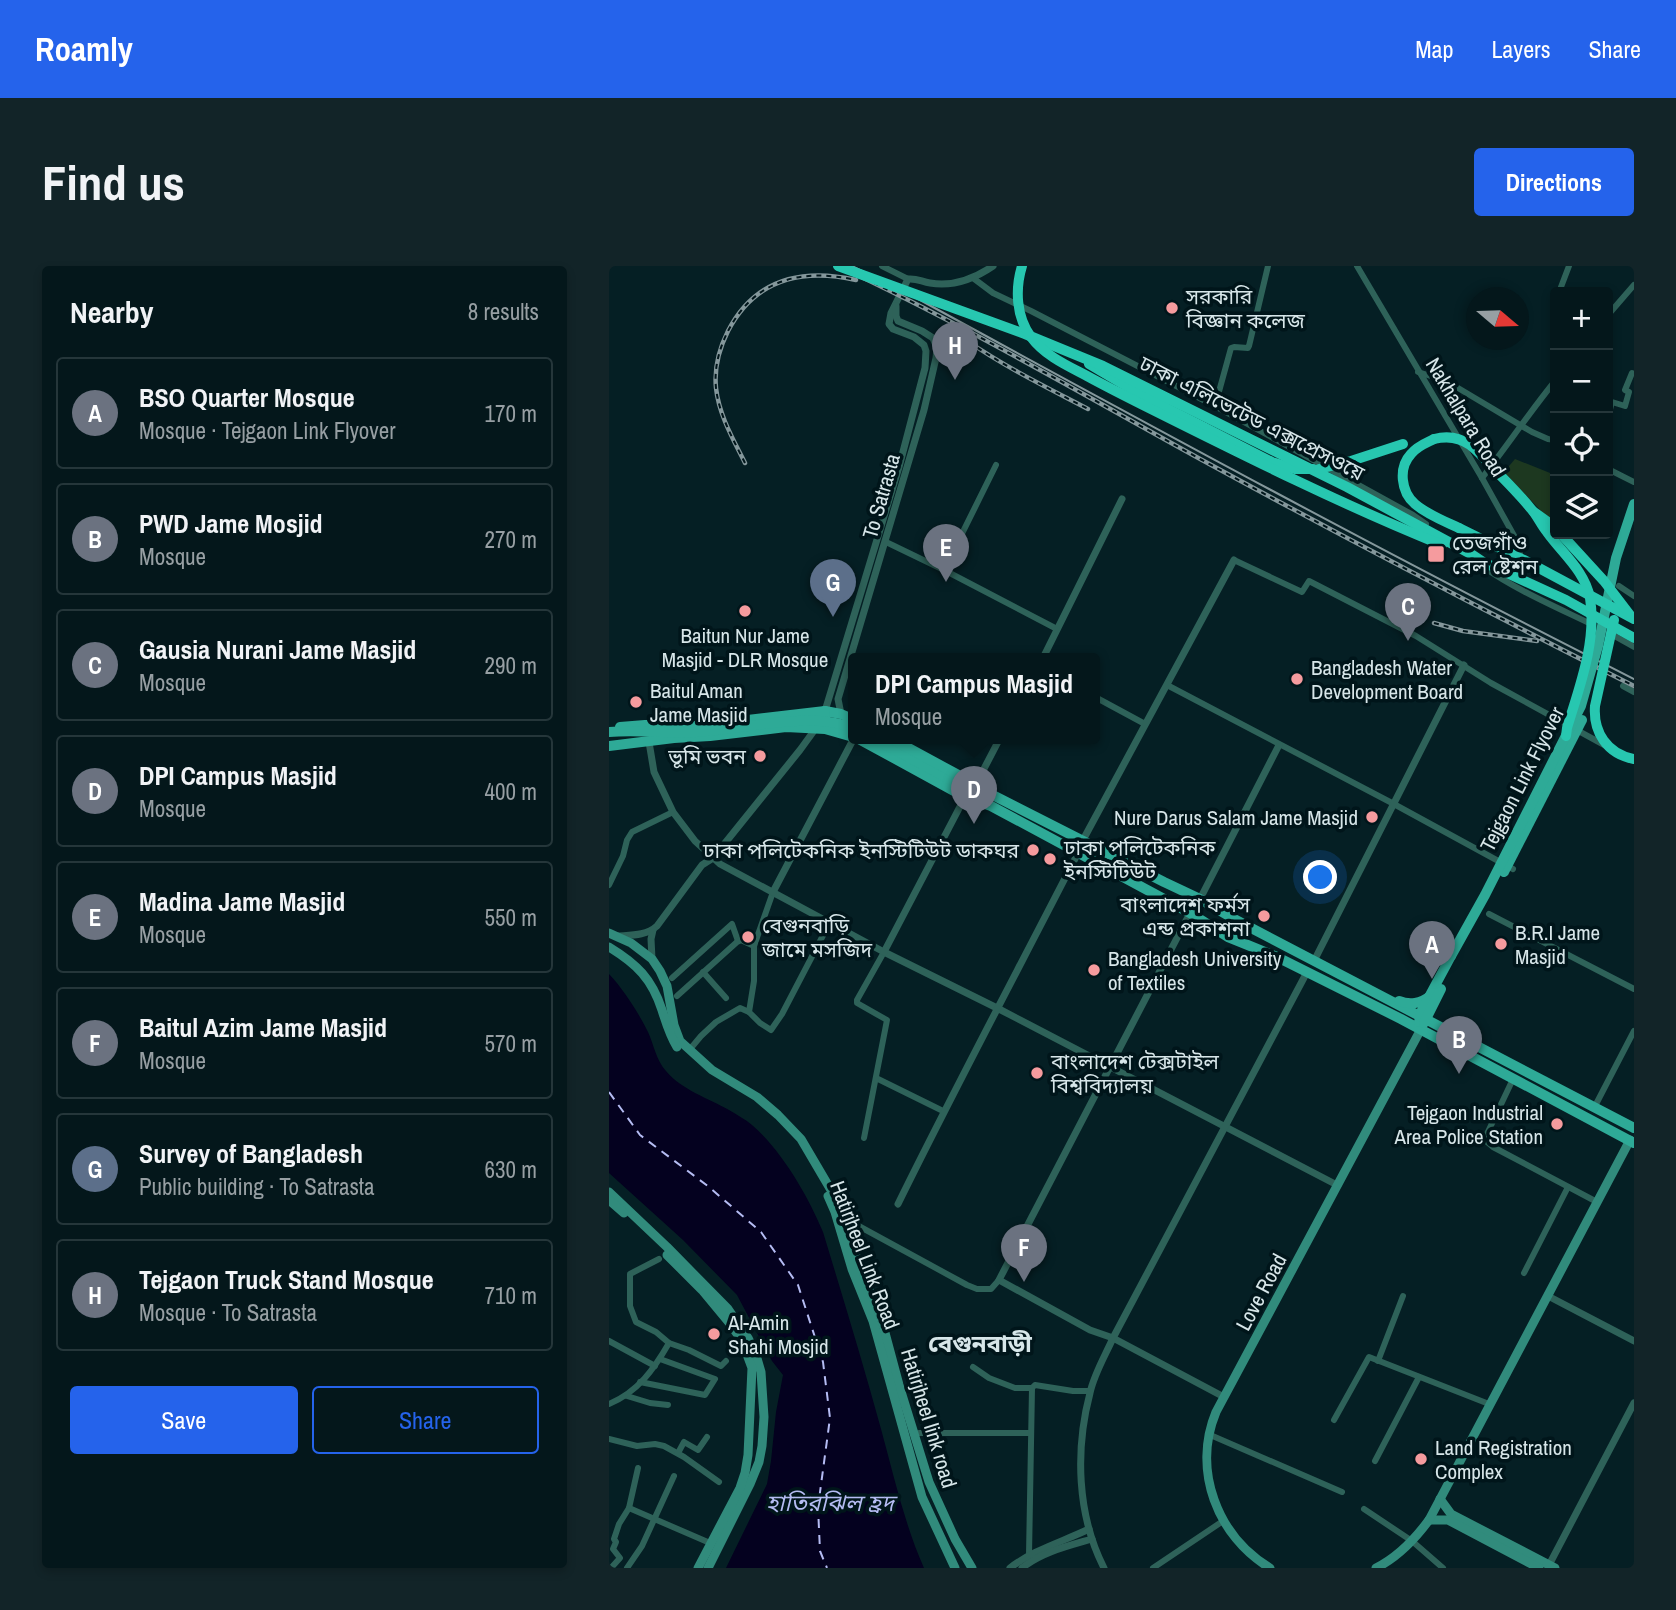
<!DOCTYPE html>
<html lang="en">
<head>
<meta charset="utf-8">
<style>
	:root { --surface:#04171b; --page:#122428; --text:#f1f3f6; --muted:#979fa3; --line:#25363a; --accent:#2563eb }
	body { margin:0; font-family:"Archivo Narrow","Noto Sans Bengali",sans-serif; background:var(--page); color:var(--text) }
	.controls { position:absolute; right:21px; top:21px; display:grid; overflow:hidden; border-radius:7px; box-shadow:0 4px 10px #0003 }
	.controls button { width:63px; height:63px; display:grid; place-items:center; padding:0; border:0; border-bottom:2px solid var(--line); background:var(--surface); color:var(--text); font:35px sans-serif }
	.compass { position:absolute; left:857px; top:21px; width:63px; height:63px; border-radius:50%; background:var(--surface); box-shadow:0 4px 10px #0003; rotate:109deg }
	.you { position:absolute; left:712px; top:612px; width:24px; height:24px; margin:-18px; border:5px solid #fff; border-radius:50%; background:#1a73e8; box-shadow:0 0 0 10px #1a73e833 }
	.badge { display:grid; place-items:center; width:46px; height:46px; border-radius:50%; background:var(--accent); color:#fff; font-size:23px; font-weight:700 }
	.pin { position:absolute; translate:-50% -58px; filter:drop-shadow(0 2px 4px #0008) }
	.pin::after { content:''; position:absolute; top:37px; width:24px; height:21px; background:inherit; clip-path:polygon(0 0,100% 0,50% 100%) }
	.popup { position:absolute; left:239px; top:387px; width:252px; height:91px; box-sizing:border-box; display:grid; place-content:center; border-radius:7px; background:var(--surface); filter:drop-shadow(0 2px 5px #0005); font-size:23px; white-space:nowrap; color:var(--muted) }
	.popup b { font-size:26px; color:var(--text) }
	.popup::after { content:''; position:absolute; left:50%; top:100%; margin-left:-14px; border:14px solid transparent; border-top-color:var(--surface) }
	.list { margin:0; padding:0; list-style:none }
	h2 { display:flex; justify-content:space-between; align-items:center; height:91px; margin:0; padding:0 28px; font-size:30px }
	h2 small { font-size:23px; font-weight:400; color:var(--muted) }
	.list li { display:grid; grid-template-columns:46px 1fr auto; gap:21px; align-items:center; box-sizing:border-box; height:112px; margin:0 14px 14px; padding:0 14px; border:2px solid var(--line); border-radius:7px }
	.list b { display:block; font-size:26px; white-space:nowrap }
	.list p { margin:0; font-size:23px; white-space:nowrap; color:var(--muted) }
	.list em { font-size:23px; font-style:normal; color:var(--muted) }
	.actions { display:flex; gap:14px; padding:21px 28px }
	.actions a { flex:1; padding:16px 0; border:2px solid var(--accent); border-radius:7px; text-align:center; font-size:24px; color:var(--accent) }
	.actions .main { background:var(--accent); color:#fff }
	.icon { flex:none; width:38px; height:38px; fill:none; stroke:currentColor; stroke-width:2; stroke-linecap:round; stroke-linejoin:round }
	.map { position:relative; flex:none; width:1025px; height:1302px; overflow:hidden; border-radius:7px }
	header { display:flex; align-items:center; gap:42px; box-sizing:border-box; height:98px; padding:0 35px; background:var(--accent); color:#fff }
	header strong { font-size:33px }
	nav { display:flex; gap:38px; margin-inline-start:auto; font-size:24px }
	.intro { display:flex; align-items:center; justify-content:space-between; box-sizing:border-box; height:168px; padding:0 42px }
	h1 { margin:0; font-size:49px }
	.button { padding:18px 32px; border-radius:7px; background:var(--accent); color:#fff; font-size:24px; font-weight:700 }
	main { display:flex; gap:42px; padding:0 42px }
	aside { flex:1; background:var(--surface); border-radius:7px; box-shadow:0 4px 10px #0003 }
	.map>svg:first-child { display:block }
	.green { fill:#1d3820 }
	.water { fill:#04011f }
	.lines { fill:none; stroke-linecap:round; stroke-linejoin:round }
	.ferry { stroke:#b5bcf3; stroke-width:2; stroke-dasharray:9 7; stroke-linecap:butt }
	.minor { stroke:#2e6259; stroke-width:6 }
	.tertiary { stroke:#2e6259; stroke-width:7 }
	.secondary { stroke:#318b7c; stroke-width:9 }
	.primary { stroke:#2eaa97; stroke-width:10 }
	.motorway { stroke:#27c7b0; stroke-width:10 }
	.tram { stroke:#84979b; stroke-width:2 }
	.rail-casing { stroke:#84979b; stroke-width:4.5 }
	.rail { stroke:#00151a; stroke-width:2; stroke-dasharray:5; stroke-linecap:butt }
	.primary-bridge { stroke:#2eaa97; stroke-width:10 }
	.motorway-bridge { stroke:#27c7b0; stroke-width:10 }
	.poi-dot { fill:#f59b9e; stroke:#00151a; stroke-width:2.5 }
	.labels { text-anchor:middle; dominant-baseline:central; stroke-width:7; stroke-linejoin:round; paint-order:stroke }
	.poi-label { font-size:21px; fill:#d7e6e9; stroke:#00151a; text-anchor:start }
	.street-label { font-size:21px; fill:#d7e6e9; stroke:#00151a }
	.water-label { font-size:23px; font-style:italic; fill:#b5bcf3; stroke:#00151a }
	.quarter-label { font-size:24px; font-weight:bold; fill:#d7e6e9; stroke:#00151a }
</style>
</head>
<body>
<header>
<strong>Roamly</strong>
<nav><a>Map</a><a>Layers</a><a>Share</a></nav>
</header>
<div class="intro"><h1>Find us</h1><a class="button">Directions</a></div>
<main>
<aside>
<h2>Nearby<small>8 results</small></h2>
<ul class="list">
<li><span class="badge" style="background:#6b7280">A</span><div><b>BSO Quarter Mosque</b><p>Mosque · Tejgaon Link Flyover</p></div><em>170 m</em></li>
<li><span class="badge" style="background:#6b7280">B</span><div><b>PWD Jame Mosjid</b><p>Mosque</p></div><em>270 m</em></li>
<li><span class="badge" style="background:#6b7280">C</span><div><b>Gausia Nurani Jame Masjid</b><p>Mosque</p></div><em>290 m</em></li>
<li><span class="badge" style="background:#6b7280">D</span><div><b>DPI Campus Masjid</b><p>Mosque</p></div><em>400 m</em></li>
<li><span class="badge" style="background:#6b7280">E</span><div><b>Madina Jame Masjid</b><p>Mosque</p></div><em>550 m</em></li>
<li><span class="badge" style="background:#6b7280">F</span><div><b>Baitul Azim Jame Masjid</b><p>Mosque</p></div><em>570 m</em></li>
<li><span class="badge" style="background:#5c6f8a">G</span><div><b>Survey of Bangladesh</b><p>Public building · To Satrasta</p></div><em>630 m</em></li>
<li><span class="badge" style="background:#6b7280">H</span><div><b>Tejgaon Truck Stand Mosque</b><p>Mosque · To Satrasta</p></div><em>710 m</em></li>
</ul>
<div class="actions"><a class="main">Save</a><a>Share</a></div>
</aside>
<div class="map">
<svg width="1025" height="1302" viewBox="0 0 1025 1302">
	<rect width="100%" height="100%" fill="#051f24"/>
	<path class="green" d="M906 193 946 209V255L934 247 895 206Z"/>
	<path class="water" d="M0 708C15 724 29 746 39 766 45 779 47 794 57 805 73 824 99 832 120 844 128 849 136 853 143 859 173 885 199 930 214 966 234 1032 254 1097 272 1163 285 1210 295 1257 315 1302H117L158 1218 162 1195 167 1146 174 1109 163 1095 128 1029 74 974 0 907Z"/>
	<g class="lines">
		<path class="ferry" d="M0 826 31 869 100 921 152 966 189 1019 214 1096 221 1152 209 1241 211 1285 218 1302"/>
		<g class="minor">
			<path d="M273 0 299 13"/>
			<path d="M748 0 873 212 908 275C913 287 911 301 911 314"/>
			<path d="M364 12 384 27 422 45 606 140 804 249 817 258"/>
			<path d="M952 21 960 0"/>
			<path d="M999 49 1025 19"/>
			<path d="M809 106 831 113 844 119 923 166 939 173 946 174"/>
			<path d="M606 140 622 82 625 81 639 82 640 80 659 0"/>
			<path d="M999 151 1003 136 1016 140 1020 126 1016 124 1023 107"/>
			<path d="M999 203 1025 216"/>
			<path d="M873 212C898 180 920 147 946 115"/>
			<path d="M277 276 335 304 448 363"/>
			<path d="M625 294 693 326 700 315 807 370 882 417 997 480"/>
			<path d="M873 300C907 324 947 341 984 359"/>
			<path d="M335 304 387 199"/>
			<path d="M1010 320 1025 330"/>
			<path d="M1000 367 1025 381"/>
			<path d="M558 419 783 537 904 603"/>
			<path d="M1014 420 1025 426"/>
			<path d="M486 431 536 458"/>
			<path d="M0 619 14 590 18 574 23 566 64 546"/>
			<path d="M164 626 145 680V715L140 746 151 757 162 764 173 748 221 656"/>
			<path d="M880 648 1025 723"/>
			<path d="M94 706 117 732"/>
			<path d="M63 712 123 658 129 675"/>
			<path d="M68 730 128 676 132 674 145 680"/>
			<path d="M82 782 92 770 107 756 131 742 140 746"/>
			<path d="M267 812 334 845"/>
			<path d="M904 813 877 870 878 876 884 881 988 936"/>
			<path d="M985 842 1025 765"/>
			<path d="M255 872 278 754 248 737V734L275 686"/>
			<path d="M235 952 358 1019 368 1023H382L390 1014"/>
			<path d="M50 993 21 1008V1040L27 1056 47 1066 60 1077 80 1084 112 1100 117 1095"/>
			<path d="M915 1007 959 921"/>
			<path d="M0 1075 46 1100"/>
			<path d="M769 1095 794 1030"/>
			<path d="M364 1101 380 1112 406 1122H423"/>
			<path d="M31 1116 96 1129 106 1113 51 1093"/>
			<path d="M18 1130 41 1137 59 1139"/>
			<path d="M0 1138C29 1126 45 1103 60 1077"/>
			<path d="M725 1154 760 1091 880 1138"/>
			<path d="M310 1167H422"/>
			<path d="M599 1168 733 1226"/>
			<path d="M0 1173 28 1180 46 1178 55 1180 75 1191 110 1216"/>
			<path d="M69 1187 75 1176 89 1184 98 1171"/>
			<path d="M766 1195 810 1111"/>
			<path d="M20 1242 101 1277"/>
			<path d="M755 1243 803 1275 834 1302"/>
			<path d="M420 1289 423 1122 426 1119 464 1125H481"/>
			<path d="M2 1302 11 1292 4 1283 7 1276 5 1273 10 1258 20 1242 29 1202"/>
			<path d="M18 1302 33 1280 65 1210"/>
			<path d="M544 1302 614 1255"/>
		</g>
		<g class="tertiary">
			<path d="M434 392 513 233"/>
			<path d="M216 445 290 201 316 102 317 85 315 79 305 71 284 63 280 58 282 47 299 13C308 12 313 16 321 17 344 21 365 13 384 0"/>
			<path d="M232 448 229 433 315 144 327 92 328 82 324 72 313 65 289 55 287 50V40"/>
			<path d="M40 476 45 506 64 546 86 575 111 598 275 686 390 743 728 919"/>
			<path d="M366 520 391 472"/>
			<path d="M474 574 625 294"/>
			<path d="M164 626 245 472"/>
			<path d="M591 633 670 479"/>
			<path d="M581 647 390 1014 481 1064 504 1072 615 1131"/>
			<path d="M8 670C22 669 37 670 48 660L93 599 104 592 191 484 207 462"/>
			<path d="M275 686 356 531"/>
			<path d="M43 693 42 673 44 664"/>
			<path d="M705 695 855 399"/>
			<path d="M289 938C347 820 409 704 469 587"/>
			<path d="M939 1030 1025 1075"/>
			<path d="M939 1301 1025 1137"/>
			<path d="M401 1302C424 1284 453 1276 480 1263"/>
			<path d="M413 1302C433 1286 459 1280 483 1273"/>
			<path d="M495 1302C468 1249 466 1184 481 1127 485 1108 496 1090 504 1072L698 706"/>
		</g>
		<g class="secondary">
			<path d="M0 667 22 677 43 693 51 705 58 720 65 759 71 775 103 804 148 831 169 849 192 873 229 936 251 1002 272 1052 290 1119 320 1216 346 1273 363 1302"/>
			<path d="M0 681C28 698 43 713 53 744 57 757 61 770 68 781"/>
			<path d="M0 926 58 981 119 1043 139 1072 147 1089 152 1106 155 1151 153 1180 150 1196 141 1218 99 1302"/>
			<path d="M219 930 226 946 243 1003 264 1055 313 1231 346 1302"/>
			<path d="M0 934 15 947"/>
			<path d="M58 989 93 1024 122 1059 133 1075 143 1102 139 1189 136 1207 131 1222 89 1302"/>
			<path d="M831 1233 842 1248 946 1302"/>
			<path d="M820 1254H839L930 1302"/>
			<path d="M661 1302C608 1270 583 1204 607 1146L812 763"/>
			<path d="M767 1302C789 1291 806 1273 820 1254L1021 874"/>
		</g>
		<g class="primary">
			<path d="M214 450 216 445 232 448 244 453"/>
			<path d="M11 461 36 459 88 460 216 445 215 455 217 461"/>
			<path d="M248 472 356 531 382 540 581 647 619 671 668 691 792 753 1025 877"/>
			<path d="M264 472 344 515 355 519 364 520"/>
			<path d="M281 472 353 511 366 520 555 616 591 633 625 653 1025 862"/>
			<path d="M0 480 65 472 101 470 177 461 216 463 244 471"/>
			<path d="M790 735C800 739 812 738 821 730"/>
			<path d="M810 756 813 744 842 690"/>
			<path d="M815 757 832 723"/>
		</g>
		<g class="motorway">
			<path d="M480 98 534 130 663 196 686 203H704"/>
			<path d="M825 173C817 177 808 180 802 188 789 202 792 226 806 238 819 249 835 255 850 262"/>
			<path d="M925 246 946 261"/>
		</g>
		<path class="tram" d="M243 0 300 28C540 159 781 290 1025 413"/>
		<defs>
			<g id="rail">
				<path d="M229 0C354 58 473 128 593 194 736 272 880 347 1025 420"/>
				<path d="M360 76C398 102 439 122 479 143"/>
				<path d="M136 197C124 173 110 149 107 122 105 102 110 83 119 65 146 13 193 2 247 14"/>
				<path d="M825 357 854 365 928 375"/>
			</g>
		</defs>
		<use href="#rail" class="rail-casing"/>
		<use href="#rail" class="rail"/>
		<g class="primary-bridge">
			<path d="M0 466C29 463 58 468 87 466 135 464 200 444 244 462"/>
			<path d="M895 606 973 454"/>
			<path d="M842 690 876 629 972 440 989 380 1007 292 1025 238"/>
		</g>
		<g class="motorway-bridge">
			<path d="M229 0 416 68 494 100 738 221 862 288 874 296 957 334 1025 372"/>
			<path d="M413 0C406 23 407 51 422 71 436 90 459 100 478 110 500 122 522 133 544 144 640 192 734 239 833 279"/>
			<path d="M825 173C837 170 850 171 861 179 869 185 876 193 883 201 897 215 911 229 923 244 929 251 932 259 938 266 953 287 976 305 981 332 988 376 970 422 958 462L957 470"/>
			<path d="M710 203 742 195 794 178"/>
			<path d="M850 262 915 294 1025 353"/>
			<path d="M952 268 995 315 1021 349"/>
			<path d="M1005 354 986 440C984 466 998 488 1025 493"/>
		</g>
	</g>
	<g class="poi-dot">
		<circle cx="563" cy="42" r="7"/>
		<rect x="818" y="279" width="18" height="18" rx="3.5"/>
		<circle cx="136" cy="345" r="7"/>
		<circle cx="688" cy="413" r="7"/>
		<circle cx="27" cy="436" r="7"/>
		<circle cx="151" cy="490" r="7"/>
		<circle cx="763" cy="551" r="7"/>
		<circle cx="424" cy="584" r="7"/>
		<circle cx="441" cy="593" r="7"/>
		<circle cx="655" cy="650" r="7"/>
		<circle cx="139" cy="671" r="7"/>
		<circle cx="892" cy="678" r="7"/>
		<circle cx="485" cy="704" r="7"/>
		<circle cx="428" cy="807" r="7"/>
		<circle cx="948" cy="858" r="7"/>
		<circle cx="105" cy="1068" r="7"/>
		<circle cx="812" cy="1193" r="7"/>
	</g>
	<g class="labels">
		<g class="poi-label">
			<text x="577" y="30">সরকারি<tspan x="577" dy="24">বিজ্ঞান কলেজ</tspan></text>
			<text x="843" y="276">তেজগাঁও<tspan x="843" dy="24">রেল ষ্টেশন</tspan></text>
			<text x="136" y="369" text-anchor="middle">Baitun Nur Jame<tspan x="136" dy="24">Masjid - DLR Mosque</tspan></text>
			<text x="702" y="401">Bangladesh Water<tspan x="702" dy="24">Development Board</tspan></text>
			<text x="41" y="424">Baitul Aman<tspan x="41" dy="24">Jame Masjid</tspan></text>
			<text x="137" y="490" text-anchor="end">ভূমি ভবন</text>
			<text x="749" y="551" text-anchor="end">Nure Darus Salam Jame Masjid</text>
			<text x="455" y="581">ঢাকা পলিটেকনিক<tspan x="455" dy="24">ইনস্টিটিউট</tspan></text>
			<text x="410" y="584" text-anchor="end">ঢাকা পলিটেকনিক ইনস্টিটিউট ডাকঘর</text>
			<text x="641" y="638" text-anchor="end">বাংলাদেশ ফর্মস<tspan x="641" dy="24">এন্ড প্রকাশনা</tspan></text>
			<text x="153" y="659">বেগুনবাড়ি<tspan x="153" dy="24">জামে মসজিদ</tspan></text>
			<text x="906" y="666">B.R.I Jame<tspan x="906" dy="24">Masjid</tspan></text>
			<text x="499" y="692">Bangladesh University<tspan x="499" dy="24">of Textiles</tspan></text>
			<text x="442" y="795">বাংলাদেশ টেক্সটাইল<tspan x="442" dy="24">বিশ্ববিদ্যালয়</tspan></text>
			<text x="934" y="846" text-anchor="end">Tejgaon Industrial<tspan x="934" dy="24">Area Police Station</tspan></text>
			<text x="119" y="1056">Al-Amin<tspan x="119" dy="24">Shahi Mosjid</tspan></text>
			<text x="826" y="1181">Land Registration<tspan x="826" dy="24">Complex</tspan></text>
		</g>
		<g class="street-label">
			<text transform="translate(857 151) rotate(59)">Nakhalpara Road</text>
			<text transform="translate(643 152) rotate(27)">ঢাকা এলিভেটেড এক্সপ্রেসওয়ে</text>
			<text transform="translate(272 230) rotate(-74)">To Satrasta</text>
			<text transform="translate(913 513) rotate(-63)">Tejgaon Link Flyover</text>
			<text transform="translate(256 989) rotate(69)">Hatirjheel Link Road</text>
			<text transform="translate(652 1026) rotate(-62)">Love Road</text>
			<text transform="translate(320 1152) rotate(73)">Hatirjheel link road</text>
		</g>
		<g class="water-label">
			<text x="221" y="1236">হাতিরঝিল হ্রদ</text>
		</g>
		<g class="quarter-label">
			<text x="371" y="1077">বেগুনবাড়ী</text>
		</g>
	</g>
</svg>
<div class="controls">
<button>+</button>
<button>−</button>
<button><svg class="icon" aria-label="locate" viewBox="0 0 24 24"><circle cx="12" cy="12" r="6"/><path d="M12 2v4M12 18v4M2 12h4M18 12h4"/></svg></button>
<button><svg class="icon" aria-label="layers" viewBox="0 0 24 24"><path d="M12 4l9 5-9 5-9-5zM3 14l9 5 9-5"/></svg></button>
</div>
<svg class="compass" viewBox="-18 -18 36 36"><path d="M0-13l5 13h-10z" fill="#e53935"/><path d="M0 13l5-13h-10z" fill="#979fa3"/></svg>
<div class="you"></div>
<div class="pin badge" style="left:823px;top:713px;background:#6b7280">A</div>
<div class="pin badge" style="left:850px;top:808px;background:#6b7280">B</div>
<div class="pin badge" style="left:799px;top:375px;background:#6b7280">C</div>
<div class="pin badge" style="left:365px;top:558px;background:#6b7280">D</div>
<div class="popup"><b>DPI Campus Masjid</b>Mosque</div>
<div class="pin badge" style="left:337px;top:316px;background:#6b7280">E</div>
<div class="pin badge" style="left:415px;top:1016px;background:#6b7280">F</div>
<div class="pin badge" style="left:224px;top:351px;background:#5c6f8a">G</div>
<div class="pin badge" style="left:346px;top:114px;background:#6b7280">H</div>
</div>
</main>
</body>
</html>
